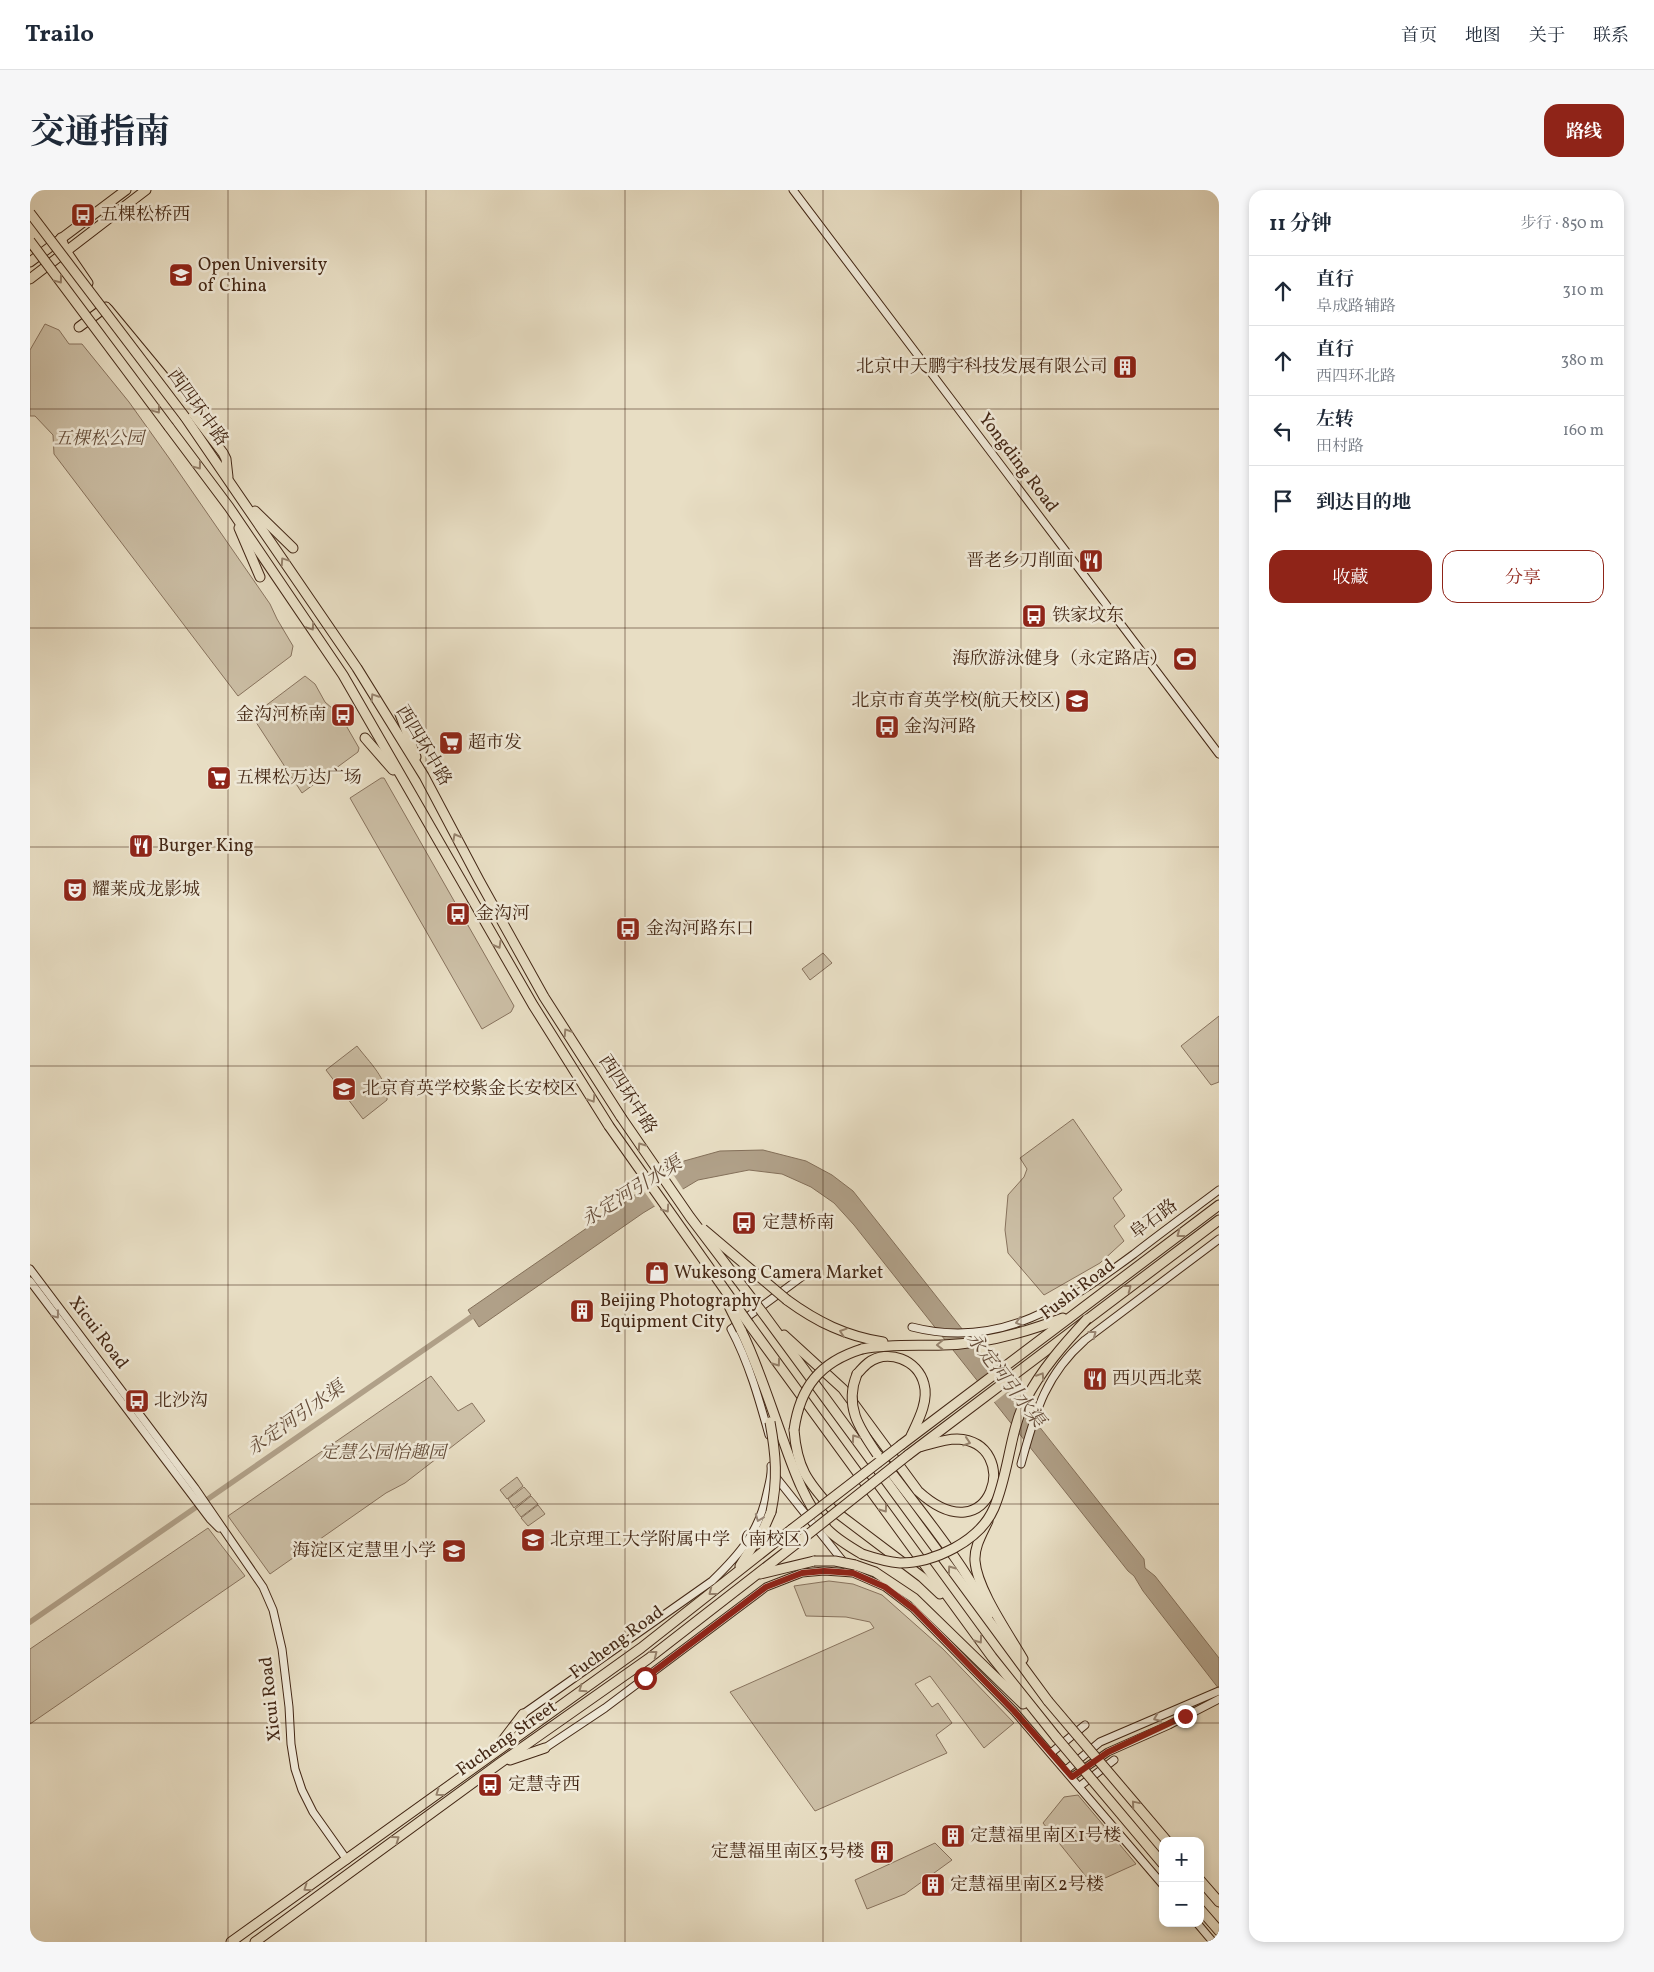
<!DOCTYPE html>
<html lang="zh">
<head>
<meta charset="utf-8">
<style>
	:root { --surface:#fff; --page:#f6f6f7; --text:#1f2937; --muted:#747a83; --line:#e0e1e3; --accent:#8f2418 }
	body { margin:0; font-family:Vollkorn,"Noto Serif SC",serif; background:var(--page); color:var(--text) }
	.controls { position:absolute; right:15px; bottom:15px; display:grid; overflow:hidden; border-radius:10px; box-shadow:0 2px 8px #0003 }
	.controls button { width:45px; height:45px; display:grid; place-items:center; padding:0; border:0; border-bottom:1px solid var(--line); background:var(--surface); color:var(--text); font:25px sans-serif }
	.stop { position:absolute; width:15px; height:15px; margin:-11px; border:4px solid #8f2418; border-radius:50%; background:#fff }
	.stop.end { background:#8f2418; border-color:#fff; box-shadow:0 1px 5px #0008 }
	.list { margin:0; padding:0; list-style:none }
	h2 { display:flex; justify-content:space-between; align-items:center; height:65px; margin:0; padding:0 20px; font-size:21px }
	h2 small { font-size:16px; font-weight:400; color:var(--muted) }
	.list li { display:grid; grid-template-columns:32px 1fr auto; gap:15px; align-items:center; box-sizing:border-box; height:70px; padding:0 20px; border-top:1px solid var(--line) }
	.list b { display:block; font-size:19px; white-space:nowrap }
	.list p { margin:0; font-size:16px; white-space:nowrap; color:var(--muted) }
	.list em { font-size:16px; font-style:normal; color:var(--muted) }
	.actions { display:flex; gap:10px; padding:15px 20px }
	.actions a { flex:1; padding:11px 0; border:1px solid var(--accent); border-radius:15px; text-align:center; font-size:18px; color:var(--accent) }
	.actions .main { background:var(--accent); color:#fff }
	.icon { flex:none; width:28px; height:28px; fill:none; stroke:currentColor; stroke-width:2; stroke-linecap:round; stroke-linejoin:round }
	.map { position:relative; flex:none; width:1189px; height:1752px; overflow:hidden; border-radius:15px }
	header { display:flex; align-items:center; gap:30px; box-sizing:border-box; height:70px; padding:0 25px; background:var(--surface); border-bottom:1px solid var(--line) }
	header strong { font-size:24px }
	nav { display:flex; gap:28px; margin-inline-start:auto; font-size:18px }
	.intro { display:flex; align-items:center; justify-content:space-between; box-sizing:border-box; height:120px; padding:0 30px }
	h1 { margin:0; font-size:35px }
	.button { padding:12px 22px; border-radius:15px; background:var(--accent); color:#fff; font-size:18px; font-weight:700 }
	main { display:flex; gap:30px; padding:0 30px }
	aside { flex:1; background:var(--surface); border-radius:15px; box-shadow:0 2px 8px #0003 }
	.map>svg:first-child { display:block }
	.green { fill:#ccbfa6; stroke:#88735e }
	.water { fill:#b0a088; stroke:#84705a }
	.pier { fill:#e8dec4 }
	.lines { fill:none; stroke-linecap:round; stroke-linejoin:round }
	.canal { stroke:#b0a088; stroke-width:5.5 }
	.secondary-casing { stroke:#432715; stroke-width:9 }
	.highway-casing { stroke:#432715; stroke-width:11 }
	.secondary { stroke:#f0ead9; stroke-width:7 }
	.highway { stroke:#e8dec4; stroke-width:9 }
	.highway-bridge-casing { stroke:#432715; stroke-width:11; stroke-linecap:butt }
	.highway-bridge { stroke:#e8dec4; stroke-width:9 }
	.oneway { stroke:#96826c }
	.oneway2 { stroke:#9a8877 }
	.route { stroke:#8f2418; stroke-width:6 }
	.grid { fill:none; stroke:#432715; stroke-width:1; stroke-opacity:0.55 }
	.labels { text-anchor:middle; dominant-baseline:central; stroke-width:5; stroke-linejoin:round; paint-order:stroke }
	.poi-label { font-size:18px; fill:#432715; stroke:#f0ead9; text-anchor:start }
	.street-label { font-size:18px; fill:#432715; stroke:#f0ead9 }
	.park-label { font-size:18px; font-style:italic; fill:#654d39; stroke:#f0ead9 }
	.water-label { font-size:19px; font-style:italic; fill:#644b38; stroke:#f0ead9 }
</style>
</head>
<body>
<header>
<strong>Trailo</strong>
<nav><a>首页</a><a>地图</a><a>关于</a><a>联系</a></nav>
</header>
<div class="intro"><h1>交通指南</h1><a class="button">路线</a></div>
<main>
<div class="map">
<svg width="1189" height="1752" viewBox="0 0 1189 1752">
	<rect width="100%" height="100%" fill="#e8dec4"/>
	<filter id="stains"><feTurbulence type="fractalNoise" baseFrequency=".004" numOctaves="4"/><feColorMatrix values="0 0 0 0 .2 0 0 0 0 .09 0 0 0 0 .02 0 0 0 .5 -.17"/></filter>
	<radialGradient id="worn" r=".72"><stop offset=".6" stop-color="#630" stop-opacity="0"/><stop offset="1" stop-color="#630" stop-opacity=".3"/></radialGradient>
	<g class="green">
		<path d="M15 134 29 140 39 154H52L99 212 139 268 240 414 247 429 263 456 261 466 208 506 24 264 23 245 5 226H0V160Z"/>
		<path d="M275 486 285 494 295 512 310 525 329 558 328 562 272 603 222 526Z"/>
		<path d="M351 588H354L484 816 481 822 452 839 320 608Z"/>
		<path d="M793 763 802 773 780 790 772 779Z"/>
		<path d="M1189 826V892L1181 895 1151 856Z"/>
		<path d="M327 856C339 872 358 889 357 910L333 929 296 880Z"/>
		<path d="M1043 929 1092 1000 1083 1008 1095 1026 1084 1036 1094 1051 1070 1073 1014 1105 978 1063 975 1040 978 1005 994 987 997 979 990 968Z"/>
		<path d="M401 1186 428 1221 442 1213 455 1231 375 1293 356 1303 240 1384 198 1326Z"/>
		<path d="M487 1287 493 1296 477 1309 470 1300Z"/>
		<path d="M494 1297 501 1305 484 1318 478 1309Z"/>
		<path d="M501 1306 508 1314 491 1327 485 1319Z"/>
		<path d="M508 1315 515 1324 498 1336 491 1328Z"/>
		<path d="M178 1338 215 1386 0 1534V1459Z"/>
		<path d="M799 1391 823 1394 852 1405 913 1459 984 1533 954 1558 900 1486 885 1494 902 1517 908 1513 922 1533 906 1545 917 1563 785 1621 700 1502 844 1438 840 1432 816 1427 776 1426 764 1396Z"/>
		<path d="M1048 1605 1106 1674 1062 1694 1013 1633 1034 1607Z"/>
		<path d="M905 1653 922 1670 875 1704 837 1719 825 1690Z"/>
	</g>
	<path class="water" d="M733 960 776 971 802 985 823 1001 1114 1369 1115 1378 1125 1386 1189 1468V1499L1113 1401 1104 1386 1098 1381 824 1035 804 1013 781 997 752 984 719 980 668 990 613 1023 449 1137 438 1120 654 971 690 961Z"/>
	<g class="pier">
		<path d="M639 978 654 1001 626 1018 611 997Z"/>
		<path d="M965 1177 982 1198 962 1214 945 1193Z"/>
	</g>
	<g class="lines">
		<path class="canal" d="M0 1432 447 1123"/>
		<defs>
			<g id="secondary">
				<path d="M763 0 1189 564"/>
				<path d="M0 1079 165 1298 233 1397 243 1420 252 1459 259 1517 261 1554 265 1579 272 1600 283 1622 317 1670"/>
				<path d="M0 1091 180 1329 189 1338"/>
				<path d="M882 1137C971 1160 1036 1114 1104 1064 1132 1042 1161 1021 1189 1000"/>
				<path d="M739 1245C729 1209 719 1173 701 1139L773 1086"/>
				<path d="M991 1274C1005 1224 1014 1186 1055 1150L1189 1049"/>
				<path d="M745 1286 816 1375"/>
				<path d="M493 1524 682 1391C710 1364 729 1342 737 1303 739 1294 742 1285 741 1276"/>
				<path d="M515 1558 575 1518 736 1397 772 1383 794 1381 823 1383 855 1397 884 1419 984 1521 1133 1695"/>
				<path d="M1021 1563 1055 1535"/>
				<path d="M1036 1580 1070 1552 1189 1501"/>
				<path d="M1042 1587 1078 1562 1139 1535 1189 1509"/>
				<path d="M1050 1596 1084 1570"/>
				<path d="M1167 1733 1183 1752"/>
			</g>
			<g id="highway">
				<path d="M31 48 36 61 58 93"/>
				<path d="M0 72 96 0"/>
				<path d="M0 89 116 0"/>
				<path d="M78 119 149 205 193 263 196 269 198 287"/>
				<path d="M49 137 76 117"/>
				<path d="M155 227 327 478 394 586 449 690 514 807 591 927"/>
				<path d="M139 237 199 317 313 485 503 815 579 936"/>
				<path d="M225 321 263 358"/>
				<path d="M209 338 230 387"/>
				<path d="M370 524 386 567"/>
				<path d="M335 548 363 580"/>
				<path d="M757 1110C787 1132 816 1146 853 1152"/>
				<path d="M732 1122 1018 1511"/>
				<path d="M719 1134 962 1467 1026 1547"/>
				<path d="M711 1140C727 1173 738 1208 751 1244 763 1278 774 1312 798 1340 808 1350 820 1357 832 1364"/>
				<path d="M754 1145 813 1199 888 1301C962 1369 994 1252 927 1249 914 1249 901 1254 889 1257"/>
				<path d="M832 1159C860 1154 886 1156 913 1155 955 1154 994 1143 1033 1128"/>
				<path d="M827 1184C830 1181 834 1176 838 1173 858 1158 888 1170 894 1194 899 1211 888 1231 881 1246"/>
				<path d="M764 1240C767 1278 777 1291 802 1319L892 1387 910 1404"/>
				<path d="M871 1255 1189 1015"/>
				<path d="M848 1265C886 1316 930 1367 959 1424"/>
				<path d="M878 1265 1189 1030"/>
				<path d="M958 1331C952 1344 944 1357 945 1371 947 1399 978 1443 993 1469"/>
				<path d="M825 1375 845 1382 884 1408 993 1514"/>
				<path d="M710 1376 734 1338 741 1322"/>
				<path d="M730 1384 784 1371"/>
				<path d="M470 1554 493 1524"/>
				<path d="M480 1570 515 1558"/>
				<path d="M1170 1690 1189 1712"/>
				<path d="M1170 1719 1189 1741"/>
				<path d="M201 1752 611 1458 762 1339"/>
				<path d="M225 1752 470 1573 618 1469 771 1350"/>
			</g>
		</defs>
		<use href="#secondary" class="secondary-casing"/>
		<use href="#highway" class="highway-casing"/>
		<use href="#secondary" class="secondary"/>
		<use href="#highway" class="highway"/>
		<defs>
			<g id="highway-bridge">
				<path d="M0 23 155 227"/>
				<path d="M0 51 139 237"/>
				<path d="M591 927 660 1027 732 1122"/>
				<path d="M579 936 719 1134"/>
				<path d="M673 1039 757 1110"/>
				<path d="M696 1110 711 1140"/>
				<path d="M827 1184C814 1216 829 1238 847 1264"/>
				<path d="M740 1232C746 1265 748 1289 741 1322"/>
				<path d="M764 1240C770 1197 790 1172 832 1159"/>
				<path d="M762 1339 871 1255"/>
				<path d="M771 1350 878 1265"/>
				<path d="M832 1364C844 1368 857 1372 870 1373 904 1373 950 1351 964 1318 979 1283 979 1245 995 1211 1011 1180 1034 1154 1057 1129"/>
				<path d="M784 1371H805L825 1375"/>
				<path d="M1018 1511 1137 1651"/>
				<path d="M1026 1547 1133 1674"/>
			</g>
		</defs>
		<use href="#highway-bridge" class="highway-bridge-casing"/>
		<use href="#highway-bridge" class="highway-bridge"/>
	</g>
	<defs><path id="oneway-chevron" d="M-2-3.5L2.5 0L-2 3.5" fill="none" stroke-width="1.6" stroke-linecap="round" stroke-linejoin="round" transform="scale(1.25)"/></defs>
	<g class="oneway">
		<use href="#oneway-chevron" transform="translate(29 90) rotate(53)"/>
		<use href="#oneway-chevron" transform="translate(127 220) rotate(53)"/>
		<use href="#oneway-chevron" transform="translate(168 276) rotate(53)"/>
		<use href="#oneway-chevron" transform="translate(254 371) rotate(-124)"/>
		<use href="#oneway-chevron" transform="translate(281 437) rotate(56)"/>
		<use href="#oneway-chevron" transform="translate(344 507) rotate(-122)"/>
		<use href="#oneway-chevron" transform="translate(426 647) rotate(-118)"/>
		<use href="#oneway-chevron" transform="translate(468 755) rotate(60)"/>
		<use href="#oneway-chevron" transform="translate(537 842) rotate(-123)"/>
		<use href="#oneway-chevron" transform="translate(562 909) rotate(58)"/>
		<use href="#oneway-chevron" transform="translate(611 956) rotate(-125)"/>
		<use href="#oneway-chevron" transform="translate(636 1019) rotate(55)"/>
		<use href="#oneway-chevron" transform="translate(1150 1044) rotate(143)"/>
		<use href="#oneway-chevron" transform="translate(1098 1098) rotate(-37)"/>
		<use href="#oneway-chevron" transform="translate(813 1142) rotate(-161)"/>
		<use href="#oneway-chevron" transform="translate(910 1155) rotate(179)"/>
		<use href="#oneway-chevron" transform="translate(747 1173) rotate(54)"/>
		<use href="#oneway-chevron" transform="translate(1011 1186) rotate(-57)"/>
		<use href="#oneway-chevron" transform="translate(825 1248) rotate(-126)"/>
		<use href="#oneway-chevron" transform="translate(937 1252) rotate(18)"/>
		<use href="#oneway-chevron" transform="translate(854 1319) rotate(54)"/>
		<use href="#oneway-chevron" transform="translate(921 1379) rotate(-126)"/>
		<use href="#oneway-chevron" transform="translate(682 1402) rotate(142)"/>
		<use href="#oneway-chevron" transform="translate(949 1450) rotate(54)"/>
		<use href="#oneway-chevron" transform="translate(624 1464) rotate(-38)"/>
		<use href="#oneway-chevron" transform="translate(552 1499) rotate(145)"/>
		<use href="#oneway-chevron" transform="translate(409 1603) rotate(144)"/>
		<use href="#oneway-chevron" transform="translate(1105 1614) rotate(-130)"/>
		<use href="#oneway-chevron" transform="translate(366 1649) rotate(-36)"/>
		<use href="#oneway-chevron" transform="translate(277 1698) rotate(145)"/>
	</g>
	<g class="oneway2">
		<use href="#oneway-chevron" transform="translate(26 1125) rotate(53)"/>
		<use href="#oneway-chevron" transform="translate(989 1132) rotate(164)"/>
		<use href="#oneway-chevron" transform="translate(1063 1144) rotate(-37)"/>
		<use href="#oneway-chevron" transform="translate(729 1328) rotate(111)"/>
		<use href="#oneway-chevron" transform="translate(1127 1528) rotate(157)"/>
	</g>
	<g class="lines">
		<path class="route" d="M615 1488 736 1397 772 1383 794 1381 823 1383 855 1397 884 1419 984 1521 1042 1587 1078 1562 1155 1526"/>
	</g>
	<path class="grid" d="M198 0V1752M396 0V1752M595 0V1752M793 0V1752M991 0V1752M0 219H1189M0 438H1189M0 657H1189M0 876H1189M0 1095H1189M0 1314H1189M0 1533H1189"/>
	<defs>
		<symbol id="bus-square" viewBox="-11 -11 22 22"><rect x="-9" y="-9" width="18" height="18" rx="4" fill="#8f2418" stroke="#f0ead9"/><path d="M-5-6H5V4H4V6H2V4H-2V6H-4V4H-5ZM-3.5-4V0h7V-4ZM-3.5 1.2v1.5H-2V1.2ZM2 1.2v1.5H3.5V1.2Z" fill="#fff"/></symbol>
		<symbol id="university-square" viewBox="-11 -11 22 22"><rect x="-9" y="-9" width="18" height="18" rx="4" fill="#8f2418" stroke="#f0ead9"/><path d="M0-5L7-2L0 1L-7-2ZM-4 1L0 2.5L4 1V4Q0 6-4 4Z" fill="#fff"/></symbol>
		<symbol id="building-square" viewBox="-11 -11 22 22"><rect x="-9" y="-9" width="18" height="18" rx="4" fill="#8f2418" stroke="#f0ead9"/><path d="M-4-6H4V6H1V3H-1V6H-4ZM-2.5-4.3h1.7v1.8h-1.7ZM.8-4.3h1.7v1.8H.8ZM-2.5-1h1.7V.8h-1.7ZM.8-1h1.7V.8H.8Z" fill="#fff"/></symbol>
		<symbol id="restaurant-square" viewBox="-11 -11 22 22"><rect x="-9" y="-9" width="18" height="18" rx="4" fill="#8f2418" stroke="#f0ead9"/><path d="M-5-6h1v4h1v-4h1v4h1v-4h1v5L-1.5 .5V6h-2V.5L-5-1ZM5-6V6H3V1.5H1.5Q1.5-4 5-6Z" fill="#fff"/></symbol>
		<symbol id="stadium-square" viewBox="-11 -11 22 22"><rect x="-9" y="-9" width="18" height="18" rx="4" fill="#8f2418" stroke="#f0ead9"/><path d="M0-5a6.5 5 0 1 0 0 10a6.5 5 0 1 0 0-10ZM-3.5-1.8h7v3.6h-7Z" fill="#fff"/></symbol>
		<symbol id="school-square" viewBox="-11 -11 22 22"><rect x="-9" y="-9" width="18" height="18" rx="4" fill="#8f2418" stroke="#f0ead9"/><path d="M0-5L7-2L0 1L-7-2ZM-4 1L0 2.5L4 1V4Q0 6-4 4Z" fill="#fff"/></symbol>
		<symbol id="supermarket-square" viewBox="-11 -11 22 22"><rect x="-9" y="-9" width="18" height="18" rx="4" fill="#8f2418" stroke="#f0ead9"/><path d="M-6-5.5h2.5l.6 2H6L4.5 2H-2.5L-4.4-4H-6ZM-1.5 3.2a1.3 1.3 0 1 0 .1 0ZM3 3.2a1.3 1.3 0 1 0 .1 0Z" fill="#fff"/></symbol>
		<symbol id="theatre-square" viewBox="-11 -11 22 22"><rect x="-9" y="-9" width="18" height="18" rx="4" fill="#8f2418" stroke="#f0ead9"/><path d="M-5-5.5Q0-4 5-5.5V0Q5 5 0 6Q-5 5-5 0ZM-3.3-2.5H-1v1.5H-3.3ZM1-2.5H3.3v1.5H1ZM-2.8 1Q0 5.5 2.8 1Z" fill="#fff"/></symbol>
		<symbol id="shop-square" viewBox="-11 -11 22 22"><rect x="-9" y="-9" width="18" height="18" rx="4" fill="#8f2418" stroke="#f0ead9"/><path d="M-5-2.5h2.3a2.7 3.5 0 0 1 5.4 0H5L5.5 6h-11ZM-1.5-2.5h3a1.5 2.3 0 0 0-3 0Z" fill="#fff"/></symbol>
	</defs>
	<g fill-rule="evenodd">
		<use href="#bus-square" x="39" y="11" width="28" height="28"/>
		<use href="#university-square" x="137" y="71" width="28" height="28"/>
		<use href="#building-square" x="1081" y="163" width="28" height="28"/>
		<use href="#restaurant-square" x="1047" y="357" width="28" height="28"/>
		<use href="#bus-square" x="990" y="412" width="28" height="28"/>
		<use href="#stadium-square" x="1141" y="455" width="28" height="28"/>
		<use href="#school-square" x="1033" y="497" width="28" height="28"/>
		<use href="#bus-square" x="299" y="511" width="28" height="28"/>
		<use href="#bus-square" x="843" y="523" width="28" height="28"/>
		<use href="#supermarket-square" x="407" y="539" width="28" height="28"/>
		<use href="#supermarket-square" x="175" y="574" width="28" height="28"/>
		<use href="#restaurant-square" x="97" y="642" width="28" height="28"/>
		<use href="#theatre-square" x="31" y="686" width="28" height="28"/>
		<use href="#bus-square" x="414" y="710" width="28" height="28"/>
		<use href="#bus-square" x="584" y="725" width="28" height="28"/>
		<use href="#school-square" x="300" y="885" width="28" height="28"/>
		<use href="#bus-square" x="700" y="1019" width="28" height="28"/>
		<use href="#shop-square" x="613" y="1069" width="28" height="28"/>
		<use href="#building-square" x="538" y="1107" width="28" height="28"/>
		<use href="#restaurant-square" x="1051" y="1175" width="28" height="28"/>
		<use href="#bus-square" x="93" y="1197" width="28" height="28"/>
		<use href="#school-square" x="489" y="1336" width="28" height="28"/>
		<use href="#school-square" x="410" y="1347" width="28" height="28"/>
		<use href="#bus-square" x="446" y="1581" width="28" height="28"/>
		<use href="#building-square" x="909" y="1632" width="28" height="28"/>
		<use href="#building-square" x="838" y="1648" width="28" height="28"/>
		<use href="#building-square" x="889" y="1681" width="28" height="28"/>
	</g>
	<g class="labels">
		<g class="poi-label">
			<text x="70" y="25">五棵松桥西</text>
			<text x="168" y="75">Open University<tspan x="168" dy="21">of China</tspan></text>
			<text x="1078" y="177" text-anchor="end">北京中天鹏宇科技发展有限公司</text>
			<text x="1044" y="371" text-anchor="end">晋老乡刀削面</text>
			<text x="1022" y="426">铁家坟东</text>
			<text x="1138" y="469" text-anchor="end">海欣游泳健身（永定路店）</text>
			<text x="1030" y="511" text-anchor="end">北京市育英学校(航天校区)</text>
			<text x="296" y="525" text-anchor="end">金沟河桥南</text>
			<text x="874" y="537">金沟河路</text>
			<text x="438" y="553">超市发</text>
			<text x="206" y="588">五棵松万达广场</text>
			<text x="128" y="656">Burger King</text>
			<text x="62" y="700">耀莱成龙影城</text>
			<text x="446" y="724">金沟河</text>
			<text x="616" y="739">金沟河路东口</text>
			<text x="332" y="899">北京育英学校紫金长安校区</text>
			<text x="732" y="1033">定慧桥南</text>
			<text x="644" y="1083">Wukesong Camera Market</text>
			<text x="570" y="1111">Beijing Photography<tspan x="570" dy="21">Equipment City</tspan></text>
			<text x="1082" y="1189">西贝西北菜</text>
			<text x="124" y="1211">北沙沟</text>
			<text x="520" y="1350">北京理工大学附属中学（南校区）</text>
			<text x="406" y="1361" text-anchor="end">海淀区定慧里小学</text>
			<text x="478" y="1595">定慧寺西</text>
			<text x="940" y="1646">定慧福里南区1号楼</text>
			<text x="834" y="1662" text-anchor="end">定慧福里南区3号楼</text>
			<text x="920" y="1695">定慧福里南区2号楼</text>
		</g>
		<g class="street-label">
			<text transform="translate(167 218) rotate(54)">西四环中路</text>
			<text transform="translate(988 273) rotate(53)">Yongding Road</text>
			<text transform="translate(393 556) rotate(59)">西四环中路</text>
			<text transform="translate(597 905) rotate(57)">西四环中路</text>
			<text transform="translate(1124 1030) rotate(-37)">阜石路</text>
			<text transform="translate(1048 1100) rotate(-37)">Fushi Road</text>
			<text transform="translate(68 1143) rotate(53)">Xicui Road</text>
			<text transform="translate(587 1453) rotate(-36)">Fucheng Road</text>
			<text transform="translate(241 1509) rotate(-96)">Xicui Road</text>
			<text transform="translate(477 1549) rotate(-35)">Fucheng Street</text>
		</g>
		<g class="park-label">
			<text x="69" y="249">五棵松公园</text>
			<text x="353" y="1263">定慧公园怡趣园</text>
		</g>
		<g class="water-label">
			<text transform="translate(602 1002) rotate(-32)">永定河引水渠</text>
			<text transform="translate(975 1190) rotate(52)">永定河引水渠</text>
			<text transform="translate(266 1229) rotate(-35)">永定河引水渠</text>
		</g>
	</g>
	<rect width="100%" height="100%" filter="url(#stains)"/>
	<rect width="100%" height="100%" fill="url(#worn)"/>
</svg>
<div class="controls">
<button>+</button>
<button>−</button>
</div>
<div class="stop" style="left:615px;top:1488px"></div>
<div class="stop end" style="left:1155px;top:1526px"></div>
</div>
<aside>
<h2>11 分钟<small>步行 · 850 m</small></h2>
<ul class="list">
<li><svg class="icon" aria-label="ahead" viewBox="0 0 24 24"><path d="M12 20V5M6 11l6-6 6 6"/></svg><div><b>直行</b><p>阜成路辅路</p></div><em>310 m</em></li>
<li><svg class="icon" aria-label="ahead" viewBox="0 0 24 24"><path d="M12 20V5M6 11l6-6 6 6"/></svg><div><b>直行</b><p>西四环北路</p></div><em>380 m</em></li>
<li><svg class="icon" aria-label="left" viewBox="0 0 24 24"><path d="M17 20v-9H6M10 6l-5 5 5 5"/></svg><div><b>左转</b><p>田村路</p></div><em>160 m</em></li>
<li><svg class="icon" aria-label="arrive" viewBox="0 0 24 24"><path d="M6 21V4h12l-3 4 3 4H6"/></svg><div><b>到达目的地</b></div></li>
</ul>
<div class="actions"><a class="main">收藏</a><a>分享</a></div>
</aside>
</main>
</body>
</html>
